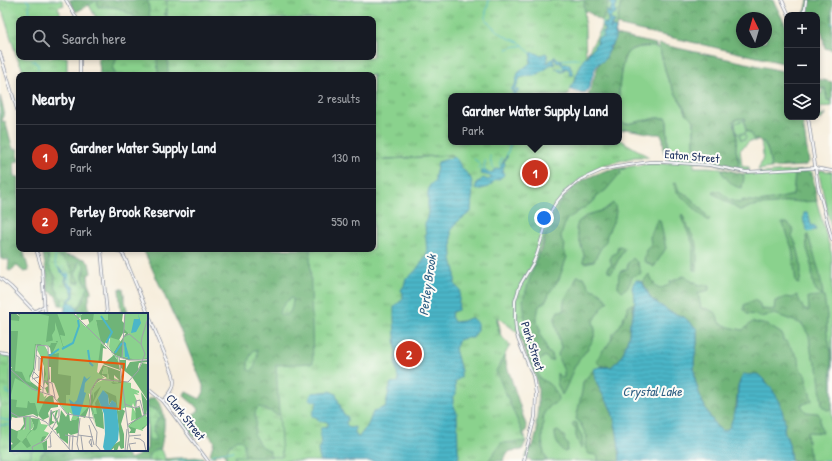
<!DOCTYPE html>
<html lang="en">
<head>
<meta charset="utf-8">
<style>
	:root { --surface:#171b24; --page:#242831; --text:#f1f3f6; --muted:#9ea1a6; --line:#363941; --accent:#c8321e }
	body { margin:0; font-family:"Patrick Hand",sans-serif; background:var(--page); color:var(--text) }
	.controls { position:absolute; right:12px; top:12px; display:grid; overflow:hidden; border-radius:8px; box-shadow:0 2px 6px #0003 }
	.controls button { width:36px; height:36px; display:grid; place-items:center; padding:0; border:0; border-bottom:1px solid var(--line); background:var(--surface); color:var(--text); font:20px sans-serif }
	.compass { position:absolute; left:736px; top:12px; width:36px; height:36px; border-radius:50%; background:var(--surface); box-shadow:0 2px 6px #0003; rotate:355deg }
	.you { position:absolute; left:544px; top:218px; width:14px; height:14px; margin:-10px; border:3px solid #fff; border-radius:50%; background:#1a73e8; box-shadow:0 0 0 6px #1a73e833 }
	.badge { display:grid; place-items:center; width:26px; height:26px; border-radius:50%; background:var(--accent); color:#fff; font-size:13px; font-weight:700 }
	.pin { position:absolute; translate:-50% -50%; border:2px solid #fff; box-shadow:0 1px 4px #0006 }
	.popup { position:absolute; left:448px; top:93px; width:174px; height:52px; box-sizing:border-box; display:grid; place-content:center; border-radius:8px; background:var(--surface); filter:drop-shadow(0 1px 3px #0005); font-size:13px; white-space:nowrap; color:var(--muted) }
	.popup b { font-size:15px; color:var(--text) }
	.popup::after { content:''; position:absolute; left:50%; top:100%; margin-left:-8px; border:8px solid transparent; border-top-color:var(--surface) }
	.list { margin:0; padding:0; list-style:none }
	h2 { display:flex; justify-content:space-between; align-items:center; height:52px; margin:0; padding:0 16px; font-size:17px }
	h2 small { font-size:13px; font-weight:400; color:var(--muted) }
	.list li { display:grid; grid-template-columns:26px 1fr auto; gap:12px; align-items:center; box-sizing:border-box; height:64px; padding:0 16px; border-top:1px solid var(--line) }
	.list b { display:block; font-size:15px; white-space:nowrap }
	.list p { margin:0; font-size:13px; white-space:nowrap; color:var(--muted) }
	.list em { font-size:13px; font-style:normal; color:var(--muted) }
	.icon { flex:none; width:22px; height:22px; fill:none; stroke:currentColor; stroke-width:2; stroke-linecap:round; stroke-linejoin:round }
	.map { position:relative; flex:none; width:832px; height:461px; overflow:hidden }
	.search { position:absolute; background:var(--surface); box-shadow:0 2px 6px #0003; left:16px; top:16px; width:360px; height:44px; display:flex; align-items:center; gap:10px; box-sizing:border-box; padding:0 14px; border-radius:8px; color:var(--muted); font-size:15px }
	.panel { position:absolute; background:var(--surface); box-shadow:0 2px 6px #0003; left:16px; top:72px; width:360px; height:180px; border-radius:8px }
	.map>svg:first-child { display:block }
	.grass { fill:#8ad28d; stroke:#528076 }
	.forest { fill:url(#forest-crowns); stroke:#45726b; fill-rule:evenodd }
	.wetland { fill:url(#wetland-marsh); stroke:#528076 }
	.park { fill:url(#park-tufts); stroke:#528076 }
	.water { fill:url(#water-rules); stroke:#337293 }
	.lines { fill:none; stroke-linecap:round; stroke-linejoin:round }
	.stream { stroke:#4bb6c8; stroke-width:1 }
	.minor-casing { stroke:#888e9c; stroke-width:3.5 }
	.tertiary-casing { stroke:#888e9c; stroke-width:3.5 }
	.minor { stroke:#fff; stroke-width:2 }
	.tertiary { stroke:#fff; stroke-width:2 }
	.labels { text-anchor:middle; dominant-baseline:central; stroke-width:4; stroke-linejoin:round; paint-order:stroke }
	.street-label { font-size:12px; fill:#1b2f5e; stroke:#fdfcf7 }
	.water-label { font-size:13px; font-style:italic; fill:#2c5e83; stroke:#fdfcf7 }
	.inset-river { fill:none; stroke:#4bb6c8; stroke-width:2 }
	.inset-road { fill:none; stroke:#9ea1a9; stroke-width:1 }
	.view { fill:#e8590c; fill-opacity:0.15; stroke:#e8590c; stroke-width:2 }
	.inset-edge { fill:none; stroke:#1b2f5e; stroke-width:2 }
</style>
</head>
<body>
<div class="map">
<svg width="832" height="461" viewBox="0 0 832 461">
	<defs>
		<pattern id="forest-crowns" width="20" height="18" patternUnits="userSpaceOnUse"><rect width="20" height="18" fill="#6fb478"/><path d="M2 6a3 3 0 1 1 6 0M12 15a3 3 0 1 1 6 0" fill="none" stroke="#5a9366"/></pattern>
		<pattern id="wetland-marsh" width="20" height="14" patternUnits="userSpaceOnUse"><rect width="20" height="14" fill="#8ad28d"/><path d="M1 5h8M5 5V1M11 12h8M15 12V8" fill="none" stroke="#70ab76"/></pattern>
		<pattern id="park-tufts" width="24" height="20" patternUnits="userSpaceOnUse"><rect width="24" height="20" fill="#8ad28d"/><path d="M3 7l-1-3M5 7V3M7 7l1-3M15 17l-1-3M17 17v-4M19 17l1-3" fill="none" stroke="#70ab76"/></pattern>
		<pattern id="water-rules" width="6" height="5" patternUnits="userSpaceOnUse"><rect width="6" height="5" fill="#4bb6c8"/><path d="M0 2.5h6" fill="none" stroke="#3e94a6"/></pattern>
	</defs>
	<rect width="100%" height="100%" fill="#fdfcf7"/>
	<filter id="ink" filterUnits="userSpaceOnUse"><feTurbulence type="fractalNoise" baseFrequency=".025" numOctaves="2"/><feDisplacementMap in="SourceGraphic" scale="8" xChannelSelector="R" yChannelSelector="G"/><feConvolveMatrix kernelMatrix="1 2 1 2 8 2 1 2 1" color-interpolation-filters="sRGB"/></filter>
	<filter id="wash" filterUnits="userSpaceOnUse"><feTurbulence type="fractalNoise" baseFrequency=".012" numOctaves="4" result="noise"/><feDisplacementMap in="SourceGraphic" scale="16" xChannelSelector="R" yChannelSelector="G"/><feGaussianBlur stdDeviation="0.9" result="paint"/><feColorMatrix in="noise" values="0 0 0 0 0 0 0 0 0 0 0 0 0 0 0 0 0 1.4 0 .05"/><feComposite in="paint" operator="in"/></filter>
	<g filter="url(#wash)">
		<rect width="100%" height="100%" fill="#f6eddb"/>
		<g class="grass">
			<path d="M641 47C648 47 655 45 660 50L667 77 677 96 684 107 686 113 694 121V167H707L721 168 743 174 810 170 812 172 817 203 832 255V461H810V459L791 461 789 444 670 312 639 280H636L634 282 632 288 635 298 633 315 611 367H599L620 461H534L531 453 539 427V378L536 368 534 317 559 240 565 219 620 171 627 167 653 163 669 164 667 118H657L626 124 621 123C616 111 619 64 627 53 630 49 637 48 641 47Z"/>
			<path d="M825 88 827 100 832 101V106L820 107V116H825V112L826 116H823L822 119 812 120 811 117 817 118V94H822V90Z"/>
			<path d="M745 118 746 120H745L749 131 751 133 752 136 758 141H750L740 150 742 166 745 167H749V171L736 169 738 168 739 159 736 150 737 138 734 121 737 119Z"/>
			<path d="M761 141 764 142 769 154 771 168 758 170C765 157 763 155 761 141Z"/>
			<path d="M821 170 832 172V230L827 211 819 174V171Z"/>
		</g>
		<g class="forest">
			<path d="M69 0H467L451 96V142L500 328 501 341 507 366 527 428 524 434 526 441 522 450 510 451 503 459 504 461H458L319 456 226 461 225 455 223 452 213 457 210 454 214 441 205 430 195 438 183 422 198 411 199 409 184 396 186 392 200 399 204 392V388L179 327 143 249H373V75H99L100 71 98 57H373V19H97L89 5 76 12Z"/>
			<path d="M500 0H608V5L602 21C597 19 592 14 587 11H584Z"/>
			<path d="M621 0H773L782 18C790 27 787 52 787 64L617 25ZM742 18H766V42H742Z"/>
			<path d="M808 0H832V50L825 48 822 32 818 29H817V15H803L806 10Z"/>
			<path d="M615 35 656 44V47C648 46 634 46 628 52 621 59 619 87 619 96H588L599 63 610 50Z"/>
			<path d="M659 44 787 72V117H802L809 162C807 164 806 165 803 166L771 168 769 154 764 142 753 139 750 132H746L744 120H746L745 118 737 119 734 121 737 138 736 150 739 163 738 168 736 169 713 163 694 162V121L686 113 684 107 677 96 667 77 660 50 658 48Z"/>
			<path d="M817 79 832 82V101L827 100 825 88 817 90Z"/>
			<path d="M0 96 4 111 2 122 5 121 13 149H18L19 161 14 162 15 177H19V249H23L29 271 24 272 17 266 10 271 8 270 9 260 1 259 0 244Z"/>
			<path d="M619 111V118L621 122 626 124 657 118H667L668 154 664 153 663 138 660 134H654L626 129 619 131Z"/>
			<path d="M627 167 620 171 621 174 616 178 606 190 596 197 594 201 566 220 561 236 562 242 565 245 564 252 567 257 559 279 550 292 546 301 539 306 537 316V322L541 332H538L545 343 547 352 552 354 553 360 550 361 545 356 539 361V364L536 368 539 378C548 382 558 390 558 400L556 403 551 405 544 413 542 435 543 449 547 461H531L530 459H525L530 444 532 449 537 432 536 425 538 405V389L536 379 517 331 523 281 540 252 544 242 546 230 552 214 565 196 571 189 583 180 594 175 607 170Z"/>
			<path d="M723 169 743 174 744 178 742 188C732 187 728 180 722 173V171Z"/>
			<path d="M806 170 813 177 817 201 801 202 790 201 776 204 759 205 749 207 744 210H739L733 205 724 201C721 195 719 198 714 194L713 193 715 191H719L730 200 739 203 743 200 758 202 772 200 793 195 795 173 798 171 803 172Z"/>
			<path d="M676 182 679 191C690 194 702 211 710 219L708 221 677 192 673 183Z"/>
			<path d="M613 203 615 206 616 211 615 218 607 235 606 241 602 246 594 261 585 263 583 261 584 258V255L576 229 578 222 587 215 604 210Z"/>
			<path d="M682 214 697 245V270H693V244L681 217Z"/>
			<path d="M657 220H660L666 248 654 267 644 261 646 250 651 245 650 237Z"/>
			<path d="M782 223H787C792 227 796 230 792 236 799 247 804 272 799 284L796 283 792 249 786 230 783 227Z"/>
			<path d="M808 235 819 271 823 293 822 295C820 293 817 292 816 290 810 282 814 271 810 263L811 261 807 249 806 236Z"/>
			<path d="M618 246 623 247 624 249 612 272 611 273 608 271V267L612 265 610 260 611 256 617 252V249Z"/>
			<path d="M42 249H50L48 251 49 266 55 276V286L59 295 62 298V305H59C57 297 56 294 48 291L46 271Z"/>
			<path d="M50 249H64L63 252 65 255 85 259 89 263 91 273 88 275 89 285H90L91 293 89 294V300L88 302 90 314H76L77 309 83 300 86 283C81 279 83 275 85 270L78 263 79 266C74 274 74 274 80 280V282L79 283H73C72 277 73 269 69 264 63 257 55 256 50 249Z"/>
			<path d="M633 258 637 262 641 272 640 274 635 275 632 277C630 284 629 287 622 291L618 287 619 274 621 271 627 269 628 263Z"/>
			<path d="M649 274 656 287 662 288 669 285 670 282 684 276 693 282H696L697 286 704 284 707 286H709V290L698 293 701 308 708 309 716 313 719 322 729 327 743 330 752 322 768 325 782 334 783 340 787 342 799 359 800 369 805 374 812 401 801 405 806 412 818 413 820 417V426L823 433 807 432 810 461H791L789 444 784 430 785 422 754 374 749 375 738 386C737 396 736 422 728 429 726 430 725 430 722 431L716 426 709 415 701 399 695 380 694 361 697 343V329L684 317 670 312 651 299 643 282Z"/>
			<path d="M577 276 584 277 590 288 601 293 608 302C600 307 599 315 593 322 594 326 596 330 595 334 592 346 581 356 575 366 570 376 568 386 562 395L557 383V373L561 378 564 377V371L559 360 558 354 561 348 555 323V317L558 311H564C562 300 566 298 571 289 574 285 575 281 577 276Z"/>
			<path d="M119 289H123C125 298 125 306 129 314H121Z"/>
			<path d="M797 295 804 310H809L808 297 821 296 824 297 827 315V333L831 352 832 409 827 410 822 406 818 368 813 358 811 351 809 336 802 324 775 314 760 317 756 315 747 314 744 310V305L754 300 759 303 761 309 774 310 775 301 786 297 793 298Z"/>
			<path d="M633 303V315L630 323 629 335 624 351 619 360 611 367 601 366 596 361 603 350 607 346 611 340 612 335 619 327 622 322 624 316 628 310V307Z"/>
			<path d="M594 369C595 376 596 383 600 390 604 397 609 403 612 412 617 427 619 445 620 461H597L598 460V457L596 455 589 454C584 449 585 443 587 437L579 421 576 419 582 391 583 382Z"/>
			<path d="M155 397C171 414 162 438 159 458L163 459 176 458 203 457 204 460 201 461H37L40 450H125L129 459 138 456 140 450H147V400Z"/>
			<path d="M574 422 577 423 578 429 582 436 583 446 581 448 580 447 576 436V430L572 425Z"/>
			<path d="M558 431 565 437 564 440 568 445 567 451 564 452C558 446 555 441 555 432Z"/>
		</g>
		<g class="wetland">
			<path d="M148 0H171L170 6 165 9 164 14 170 17 178 19H150Z"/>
			<path d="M608 0H621L615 35 610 32 607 24 606 26 607 30 593 58 586 56 600 31 602 21 608 5Z"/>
			<path d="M50 249C55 256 63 257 69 264 73 269 72 277 74 283H79L80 282V280C74 274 74 274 79 266L78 263 79 261C91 267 81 270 83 278 83 281 87 284 88 287L83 300 77 309 76 314H64V313L65 308 62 305V298L59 295 55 286V276L49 266 48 251Z"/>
			<path d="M291 298 293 299 292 307 290 312 287 315H281L279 313C282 307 285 302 291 298Z"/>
			<path d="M254 350H257C258 357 256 364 252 371L248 370C248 362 249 356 254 350Z"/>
			<path d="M0 382 11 450H46L41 454 39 461H0Z"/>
			<path d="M259 407 272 412 284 418 283 456 281 459 272 458 270 455V451L260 445 255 437 254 435 256 422 255 414 256 410Z"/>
			<path d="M147 408C153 408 158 411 161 416L160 419 159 418C156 421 156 424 153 427 153 432 156 434 156 440H149L148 438Z"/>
			<path d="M238 439C245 442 244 444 244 451 244 454 246 458 246 461H226C226 452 229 442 238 439Z"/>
			<path d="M159 449C164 452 165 456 165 461H148C148 453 152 451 159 449Z"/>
		</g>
		<g class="park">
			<path d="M0 0H62L64 5 58 7 62 19H19V57H67V72L76 74V75H25L16 54 3 13 0 9Z"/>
			<path d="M97 0 98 7C117 6 121 8 137 19H97L89 5Z"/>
			<path d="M167 0H584L586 60 567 96H451V142H619V139L649 157H635L604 165 583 177 564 193 539 250 523 300 525 318 533 344 497 317C497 334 499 334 510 345L496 371 526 441 501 443 488 461H235V456L282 457 276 365 313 363 310 249H373V160L453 155 373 160V75H168V57H373V19H167Z"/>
			<path d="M117 57H157L158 75H138L136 73V75H116L113 69Z"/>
			<path d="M744 120 746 132 742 133V134H745L746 139 741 140 739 135H741V133L737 134 735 123Z"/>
			<path d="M0 355 11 357V450H31V457H0Z"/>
		</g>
		<g class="water">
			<path d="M611 0H617L615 11 616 14 612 15 610 19 615 21 613 24H611L610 30H611V26H612L616 29 615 33V39L611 46H609L610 49C608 52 607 57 604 60 603 62 600 62 599 63 596 66 594 71 593 75 591 79 590 89 586 92 582 95 574 90 570 90L584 58 588 56 589 52 593 49 594 48V46L596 44 599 43 597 42 598 38 603 37V31L605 32 606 29H603L604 28 602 27 606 22V23L605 24 606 25 608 22V18L606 15 607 11H609L610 14 612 11 610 9 612 8 611 4Z"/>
			<path d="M532 52 541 55 546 53 548 58 547 62V63L549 62 550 60 553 59 555 56 558 59 563 60 561 62 563 64H570V66L574 75H570L569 73 570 70 565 68 564 71H559L558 69H555V68L559 69 560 70H564V67L559 62 557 63 555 58 553 61 555 64 549 65C547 70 542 70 539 74L534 76 531 75 520 78 516 87 513 90 514 91 518 89 519 91 516 93V96H514L511 89 515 85 518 73 530 63Z"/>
			<path d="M507 155V158L504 161 505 164 501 173 504 172V175L499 179 495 180 489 187 477 190 475 189 477 182 480 181 483 178 488 180 492 178C490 175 484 175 481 174V171L485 170 488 173H491L494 171V169L496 170 497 168 498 169 499 168 500 170 502 164Z"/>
			<path d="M454 157C459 161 458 162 461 167 463 170 467 173 470 177 475 185 471 202 471 212L457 222 451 231 452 259 455 271V285L460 290 458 310 452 312 451 316 454 322 462 321 471 318 477 322V330L473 338H466L459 340 455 349 461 371V377L455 382 456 394 453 396V404L457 413 458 450 459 455 458 461H320L318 449 321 447 320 435 321 428 329 425 326 421 320 422 316 417 312 416C313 410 316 408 317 402L309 399 312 393 330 391 336 394 343 414 348 417 346 424 350 428 355 427V433L358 438 368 425 373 412 385 407C388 399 388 391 391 383L399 382 395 363 396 352 394 319V307L403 299V293L401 290 404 286 406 278 409 277 416 270 427 254 425 224 428 213V192L430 185 435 181V176L438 162Z"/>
			<path d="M804 213H807L809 215 811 225 815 226 816 228V230L808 232C805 226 802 220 804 213Z"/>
			<path d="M58 267 66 275 68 273 69 274 66 281 67 283H69L72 286 75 287 74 289V297L69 301C75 305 79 307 76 314H64V313C66 307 66 300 73 296 73 288 68 286 65 281L66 278V277L60 271Z"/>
			<path d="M636 280 642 282 651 299 670 312 684 317 697 329V343L694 361 695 380 701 399 709 415 716 426 722 431 727 430 730 426 737 406 738 386 743 374 749 375 755 374 759 375 770 386 780 402 785 422 784 430 789 444 791 461H620C619 445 617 427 612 412 609 403 604 397 600 390 596 383 595 376 594 369L599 367H611L619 360 624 351 629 335 630 323 633 315 635 298 632 288 634 282Z"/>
		</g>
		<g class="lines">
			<g class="stream">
				<path d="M26 0 29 2 30 19"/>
				<path d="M489 0 486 12V20C492 27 500 33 508 38 513 40 519 41 523 45"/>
				<path d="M603 22V26"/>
				<path d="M601 23 603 26"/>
				<path d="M831 23 832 24"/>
				<path d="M600 38 601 32"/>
				<path d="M507 49 516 46H520L523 45 531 54"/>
				<path d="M562 60 572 59H580"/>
				<path d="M32 61H35V63L38 64V69"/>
				<path d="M558 69 564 67"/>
				<path d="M507 155 511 142"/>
				<path d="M490 156 491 163 494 169"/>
				<path d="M474 159 479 163 481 167"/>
				<path d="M485 160V163L484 166 485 171"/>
				<path d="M478 168H480L482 171"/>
				<path d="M500 168V162L502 158"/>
				<path d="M62 267C68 272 70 277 69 284"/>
				<path d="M58 268C52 261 55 257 59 249"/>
				<path d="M7 389V393L11 394"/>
				<path d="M0 418 4 420 11 421"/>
				<path d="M0 425H11"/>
				<path d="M209 457C217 453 224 451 233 452"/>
				<path d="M172 461C182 458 193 460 203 459"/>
				<path d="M824 461 832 459"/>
			</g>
		</g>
	</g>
	<g filter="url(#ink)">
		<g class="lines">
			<defs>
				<g id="minor">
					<path d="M66 0 77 19"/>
					<path d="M801 15 805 9 806 0"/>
					<path d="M0 53 19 116"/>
					<path d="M80 75V57"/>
					<path d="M815 168 832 171"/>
					<path d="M36 249 42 269 45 314"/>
					<path d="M101 249 107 314"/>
					<path d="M107 249C116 250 121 250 125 258L173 374C176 388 172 391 163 401"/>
					<path d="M0 278 11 287 37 314"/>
					<path d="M35 311 44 306"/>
					<path d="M0 352 11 354"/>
					<path d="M147 388 163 401 208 461"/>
				</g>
				<g id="tertiary">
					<path d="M782 0 789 15"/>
					<path d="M808 117 818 186 832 240"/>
					<path d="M524 461 527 447 535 417 536 394 533 376 518 339 516 331 515 319V301L520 285 533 263 537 254 549 215 555 204 564 193 580 180 602 170 616 167 649 162H663L709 165 746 172 815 168"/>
				</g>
			</defs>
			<use href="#minor" class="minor-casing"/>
			<use href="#tertiary" class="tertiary-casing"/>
			<use href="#minor" class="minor"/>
			<use href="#tertiary" class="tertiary"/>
		</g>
	</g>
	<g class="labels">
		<g class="street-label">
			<text transform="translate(692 156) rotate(5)">Eaton Street</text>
			<text transform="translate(533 346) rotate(72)">Park Street</text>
			<text transform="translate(186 417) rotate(52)">Clark Street</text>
		</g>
		<g class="water-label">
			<text transform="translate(427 285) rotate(-82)">Perley Brook</text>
			<text x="652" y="391">Crystal Lake</text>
		</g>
	</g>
	<g transform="translate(10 313)">
		<rect width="138" height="138" fill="#f6eddb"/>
		<path d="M100 24 108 25 111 29 102 41 115 47 108 44 109 52 106 44 103 43 99 34ZM94 54H97L99 66 103 67 105 62 104 65 111 68 114 87 111 68 121 70V75L129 78V80H128L126 79 129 82 124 81 127 88 125 95 123 90 122 93 127 102 130 101 129 105 127 103 126 106 121 108 122 95 116 94 108 98 93 77 92 99 84 102 81 93 82 79 86 70 97 65V61H92Z" fill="#8ad28d"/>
		<path d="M0 0H5L20 11 27 27 36 35 38 41H41L40 35 18 9 6 0H62L97 36 93 35 92 49 88 50 78 78 81 92 80 77 93 52 110 58 111 70 103 71 101 69 108 70 109 67 104 62V69L99 66 97 54H94L92 61H97V65L92 62 93 65 86 70 82 79 84 87V80L91 73 82 92 84 101H87L85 90 88 85 93 100 94 116 86 113 82 95 85 112 80 92 75 105 59 99 60 108 69 104V107L68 120 61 122 58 120V131L50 125 49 120 47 121 46 117H44L48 113 44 104 46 98 42 101V108L45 109 39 113 41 99 48 97 46 104 49 110 51 97 56 104 58 100 47 87 49 84 44 70 41 69V54H39L40 66 38 68 39 70V79L38 81 37 80 35 75 38 73 35 69 34 73V53L26 31 24 56 20 65V68L32 77H28V104L23 101 6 105 2 104 0 112V57L2 54H0ZM75 0H113L112 8 114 10 115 0H128L129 6 124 5 118 21 126 19 132 11 129 0H138V46L118 47 105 42 103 40 116 20H113L109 27 99 24 98 36 97 27 94 32 89 27 86 8 84 21 78 14 80 12 78 6 71 7 70 2ZM104 42 108 48 110 57 93 51ZM109 47H116V56L120 49 138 47V49L129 50 128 54 129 56 132 50 138 51V88L122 64 111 55ZM93 77 106 83 108 98 112 96 115 98 111 111 114 121V135L111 136 109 132 107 138H104V135L100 138 101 133 110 128 106 90 102 87 99 92 98 82ZM131 79 138 89 136 104H138V111L133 116H126L125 120H119L121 117 118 113 126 106 125 95 130 94 132 103 134 102ZM39 83H43L44 90H48V94L41 95 38 100 39 104 33 107 28 102 32 88ZM13 104 29 106 34 121 39 120 32 130 37 127V138H0V132L3 131 0 128V115L7 118 10 117 14 111ZM21 106 24 113 22 117H19L15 125 9 127 10 120Z" fill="#6fb478" fill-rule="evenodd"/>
		<path d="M45 9 53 34 58 32 52 39 45 41 43 39 48 28H43L42 22 45 17ZM33 80 34 84 37 82 28 102 31 111 38 112 34 118 39 120 32 124 31 128 18 126 27 115 29 105 25 90H20L18 87Z" fill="#8ad28d"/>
		<path d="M20 103 24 113 12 129 7 125 8 118 15 116 16 104Z" fill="#8ad28d"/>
		<path d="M1 0H26L39 3 36 29 45 27 47 30H41L40 33 34 32 38 39 39 58 37 68 34 67 36 61 32 45 27 37 28 33 32 31H25L23 56 19 63 21 70 16 68 12 59 5 58 8 18H0V21V7L9 8 10 1ZM47 0H62L66 3 67 0H72L69 6 75 14 83 7 84 0H98V7H86L91 29 87 59 95 65 88 66 83 73 82 82 78 80 80 92 66 107H61L63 102 59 99 57 101 51 92 56 91V82H60L61 63 48 61 49 36 56 34 53 33 50 22 55 23V21ZM115 0H138V45L128 47 112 44 113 25 119 21 114 16ZM5 65 32 80 31 89 18 88 17 95 6 94 7 87 0 86ZM136 101 138 111 132 115 133 118 118 113ZM22 117 38 120 37 123 27 124 32 129 34 138H0L11 128 17 135 21 133 16 124Z" fill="#8ad28d"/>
		<path d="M128 0 131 10 126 19 121 20 124 6H129ZM74 63 77 66 81 63 75 70 74 79 76 80 69 104 63 102 59 86 64 90 67 87ZM93 77 98 82 99 92 102 87 106 90 109 116 108 127 100 138H95L93 134 95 121 94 101 88 85Z" fill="#4bb6c8"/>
		<path class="inset-river" d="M91 3 102 19 96 30M114 29 119 46M115 30 116 44M52 36 63 30 69 13 68 7M78 37 80 50 83 53M105 40 112 30M39 43 49 36"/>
		<path class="inset-road" d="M63 0 106 43 119 47H138M113 24 119 21 131 31M38 33 39 81M26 42 31 46 34 76M109 44 119 123 117 138M112 45 115 0M0 56 22 76 43 83 57 101 83 105M29 58V45M22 66 29 64 24 59M34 68 42 70 45 85M33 79V75L22 64 25 55 27 32 38 33M115 91 125 95 130 93M126 95V88L130 87 134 102M41 97 46 108M0 99 9 104 23 103 36 109 61 138M39 111 41 97M79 112 84 132M117 112 138 100M15 116 16 104M42 116 49 103V96M20 117V103M55 122 68 124M68 122 83 124M71 123 73 138M119 123 131 122M124 125 130 126 134 129 136 138M81 126V127L82 134 79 129ZM38 134H41L40 122M59 136 60 123M23 138 22 134 37 126 42 118M62 138 63 122M69 138 67 131 70 105M91 138 86 132 87 119 79 104 81 77 88 66 118 69 128 58 135 41 131 31 132 24 138 5M115 138 117 116M121 138 119 131 126 130"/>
		<path class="view" d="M32 44 114 51 110 96 28 89Z"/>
		<rect width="138" height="138" class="inset-edge"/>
	</g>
</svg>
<div class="controls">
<button>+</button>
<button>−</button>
<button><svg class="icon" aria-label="layers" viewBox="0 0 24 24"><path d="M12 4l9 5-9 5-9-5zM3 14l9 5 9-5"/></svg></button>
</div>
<svg class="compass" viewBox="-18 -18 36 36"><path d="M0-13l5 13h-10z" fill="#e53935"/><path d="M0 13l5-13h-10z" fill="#9ea1a6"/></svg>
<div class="you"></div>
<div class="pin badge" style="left:535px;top:173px">1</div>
<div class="popup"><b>Gardner Water Supply Land</b>Park</div>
<div class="pin badge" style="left:409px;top:354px">2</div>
<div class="search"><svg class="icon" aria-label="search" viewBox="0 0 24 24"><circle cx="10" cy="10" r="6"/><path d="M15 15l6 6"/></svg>Search here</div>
<section class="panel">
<h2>Nearby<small>2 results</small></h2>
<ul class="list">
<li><span class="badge">1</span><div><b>Gardner Water Supply Land</b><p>Park</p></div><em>130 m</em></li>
<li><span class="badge">2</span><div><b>Perley Brook Reservoir</b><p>Park</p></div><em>550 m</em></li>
</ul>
</section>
</div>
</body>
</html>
